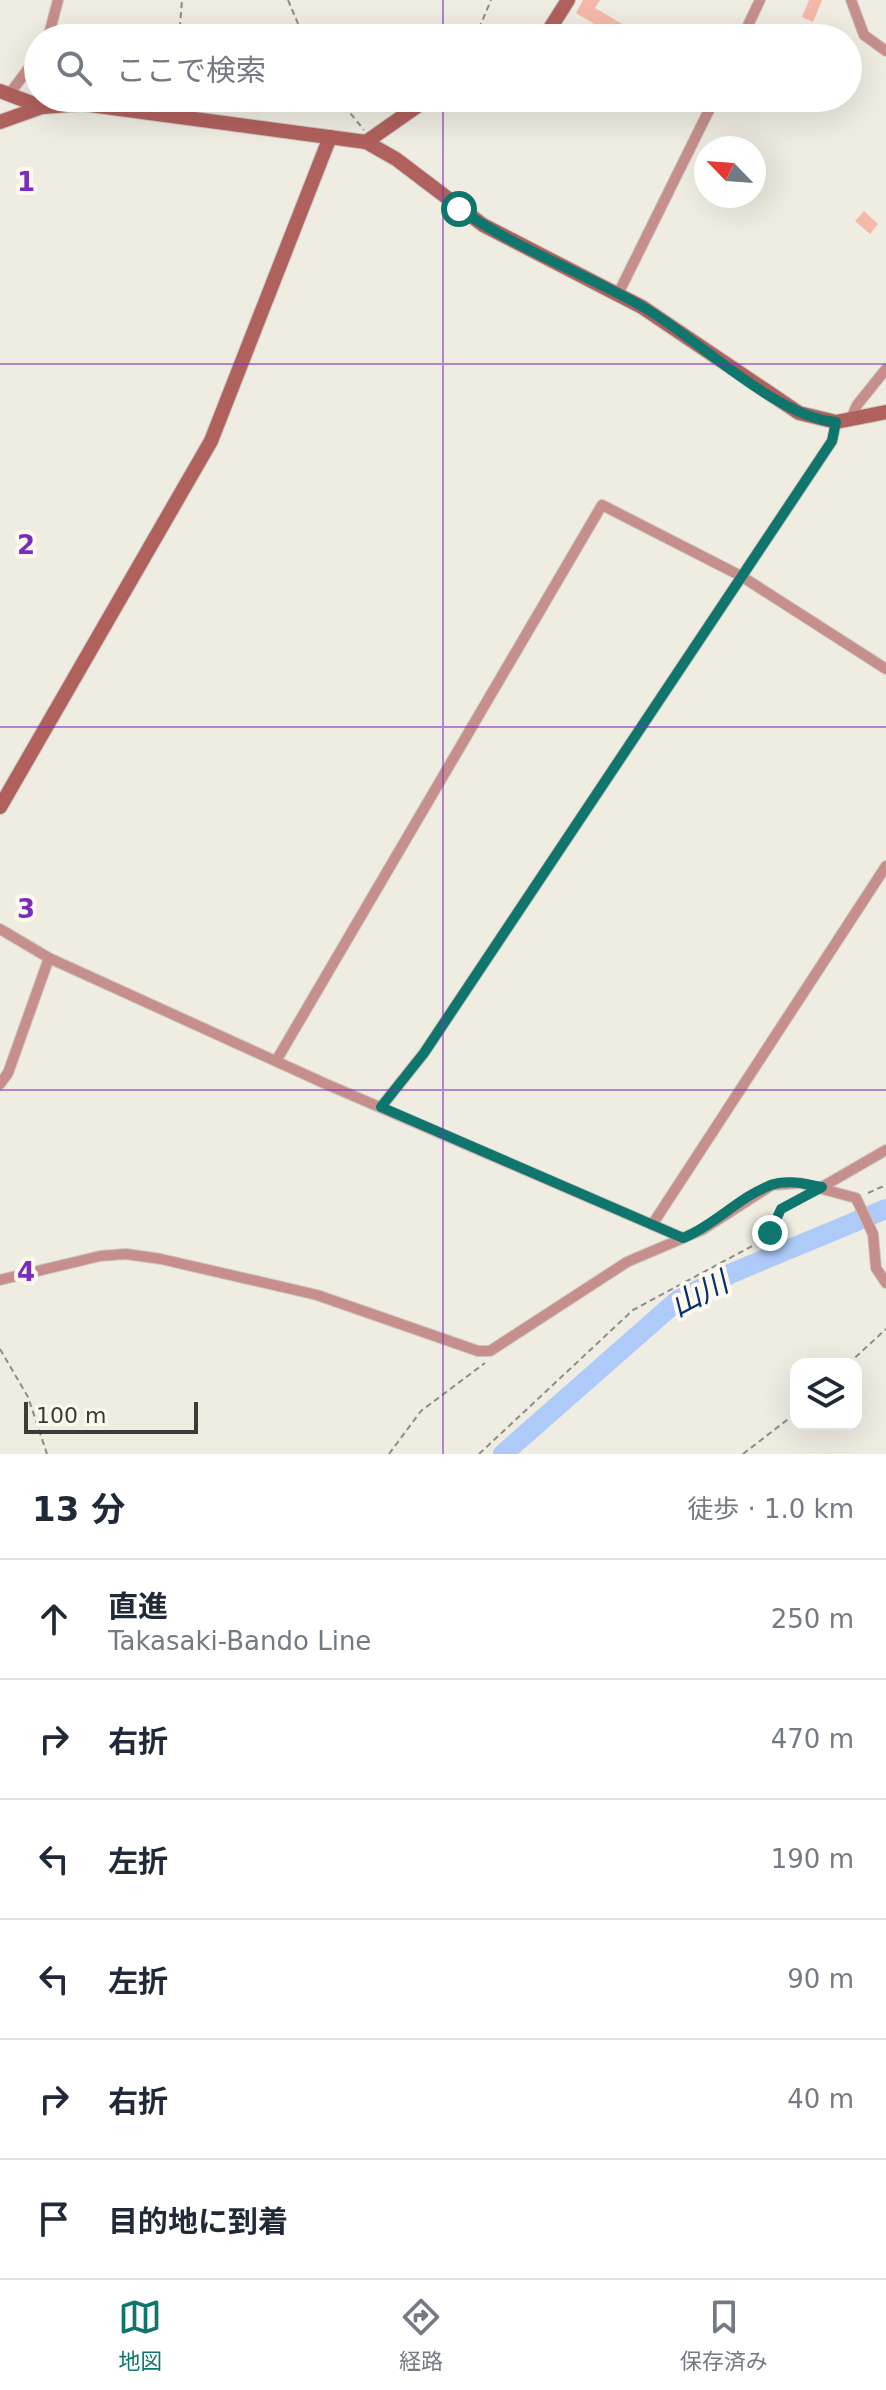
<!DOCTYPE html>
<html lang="ja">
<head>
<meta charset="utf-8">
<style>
	:root { --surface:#fff; --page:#f2f2f3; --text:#1f2937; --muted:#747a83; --line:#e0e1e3; --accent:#0f766e }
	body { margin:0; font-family:"DejaVu Sans","Noto Sans JP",sans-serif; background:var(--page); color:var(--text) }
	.controls { position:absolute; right:24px; bottom:24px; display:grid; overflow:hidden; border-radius:16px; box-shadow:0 8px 32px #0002 }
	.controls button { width:72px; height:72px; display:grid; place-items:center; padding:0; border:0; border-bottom:2px solid var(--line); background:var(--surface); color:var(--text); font:40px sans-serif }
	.compass { position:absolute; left:694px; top:136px; width:72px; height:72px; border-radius:50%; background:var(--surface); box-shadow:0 8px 32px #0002; rotate:295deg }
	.scale { position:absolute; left:24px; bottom:20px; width:174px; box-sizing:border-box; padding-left:8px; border:4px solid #3c3b37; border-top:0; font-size:22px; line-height:28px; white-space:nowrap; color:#3c3b37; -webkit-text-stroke:6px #fdf9ef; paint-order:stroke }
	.stop { position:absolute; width:24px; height:24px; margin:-18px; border:6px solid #0f766e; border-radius:50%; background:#fff }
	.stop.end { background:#0f766e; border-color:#fff; box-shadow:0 2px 8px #0008 }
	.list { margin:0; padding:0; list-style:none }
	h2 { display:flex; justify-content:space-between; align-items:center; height:104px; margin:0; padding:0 32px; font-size:34px }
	h2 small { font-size:26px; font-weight:400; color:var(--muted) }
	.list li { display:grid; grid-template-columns:52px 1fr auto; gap:24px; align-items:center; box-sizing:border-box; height:120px; padding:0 32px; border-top:2px solid var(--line) }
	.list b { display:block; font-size:30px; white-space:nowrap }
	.list p { margin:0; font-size:26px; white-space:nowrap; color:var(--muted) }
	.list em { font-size:26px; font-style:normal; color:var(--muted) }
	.icon { flex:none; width:44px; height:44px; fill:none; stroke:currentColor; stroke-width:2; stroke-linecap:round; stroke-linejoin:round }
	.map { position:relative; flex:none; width:886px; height:1454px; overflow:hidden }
	.search { position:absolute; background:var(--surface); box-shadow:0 8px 32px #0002; left:24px; right:24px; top:24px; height:88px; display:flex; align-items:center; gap:20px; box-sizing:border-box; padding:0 28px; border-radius:44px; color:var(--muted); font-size:30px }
	.sheet { height:824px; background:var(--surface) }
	nav { display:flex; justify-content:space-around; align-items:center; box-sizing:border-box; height:112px; border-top:2px solid var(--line); background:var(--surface); font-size:22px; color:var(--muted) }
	nav a { display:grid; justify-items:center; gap:4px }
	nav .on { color:var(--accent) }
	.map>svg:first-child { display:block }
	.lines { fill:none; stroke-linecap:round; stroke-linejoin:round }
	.river { stroke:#adcaf9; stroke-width:20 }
	.building { fill:#f5b9aa }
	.street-casing { stroke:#cbc9c0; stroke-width:12 }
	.secondary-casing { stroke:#cbc9c0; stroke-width:16 }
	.path { stroke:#8e8c85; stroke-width:2; stroke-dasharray:6 4; stroke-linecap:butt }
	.street { stroke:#c78f8b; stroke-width:10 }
	.secondary { stroke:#b0605d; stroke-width:14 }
	.route { stroke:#0f766e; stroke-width:10 }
	.grid { fill:none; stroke:#7b2cbf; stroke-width:2; stroke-opacity:0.55 }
	.labels { text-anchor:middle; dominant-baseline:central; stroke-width:8; stroke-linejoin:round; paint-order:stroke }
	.water-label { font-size:30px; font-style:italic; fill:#073072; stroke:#fdf9ef }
	.grid-label { font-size:26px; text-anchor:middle; font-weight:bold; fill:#7b2cbf; stroke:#fdf9ef; stroke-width:8; stroke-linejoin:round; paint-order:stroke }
</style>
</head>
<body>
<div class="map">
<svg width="886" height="1454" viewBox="0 0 886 1454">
	<rect width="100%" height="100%" fill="#efece2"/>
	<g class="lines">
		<path class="river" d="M503 1454 678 1300 732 1273 886 1209"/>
	</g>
	<g class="building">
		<path d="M583 0H600L595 8 646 38H590L598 26 576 13Z"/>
		<path d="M809 0H822L813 22 802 17Z"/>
		<path d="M864 211 878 224 870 234 855 221Z"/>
	</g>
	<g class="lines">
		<defs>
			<g id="street">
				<path d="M851 0 864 35 886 51"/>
				<path d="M48 38 58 0"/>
				<path d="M742 38 760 0"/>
				<path d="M10 93 38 56"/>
				<path d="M618 294 715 98"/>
				<path d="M850 421 857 405 886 369"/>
				<path d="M0 929 49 958 326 1084 683 1238"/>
				<path d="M276 1061 602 505 741 576 886 669"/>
				<path d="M0 1084 8 1073 49 958"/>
				<path d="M381 1107 424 1053 832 441 836 422"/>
				<path d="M822 1187 886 1150"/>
				<path d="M652 1225 886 866"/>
				<path d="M0 1280 100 1256 126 1254 161 1259 317 1295 478 1351H490L627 1262 702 1230 772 1185 800 1183 856 1198 873 1234 876 1268 886 1283"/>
			</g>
			<g id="secondary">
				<path d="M544 38 568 0"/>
				<path d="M0 91 42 107"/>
				<path d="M0 122 42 107 83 104 366 142 396 159 483 225 642 307 799 413 836 422 886 412"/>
				<path d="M366 142 429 98"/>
				<path d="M0 807 211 441 330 137"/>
			</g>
		</defs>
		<use href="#street" class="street-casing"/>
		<use href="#secondary" class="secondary-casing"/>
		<g class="path">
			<path d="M288 0 304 38"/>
			<path d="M179 38 182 0"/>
			<path d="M475 38 491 0"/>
			<path d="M338 98 364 130"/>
			<path d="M868 1193 886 1185"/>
			<path d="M0 1349 28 1397 47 1454"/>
			<path d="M848 1364 886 1329"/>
			<path d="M389 1454 421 1411 485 1363"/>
			<path d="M479 1454 633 1310 767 1238 781 1209 805 1196"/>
			<path d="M743 1454 796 1413"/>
		</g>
		<use href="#street" class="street"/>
		<use href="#secondary" class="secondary"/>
	</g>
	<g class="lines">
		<path class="route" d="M459 209C516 248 583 273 643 307 699 339 775 417 836 422L832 441 424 1053 381 1107 683 1238C715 1225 739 1197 771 1185 787 1179 805 1184 822 1187L781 1209 770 1233"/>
	</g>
	<path class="grid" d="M443 0V38M443 98V1454M0 364H886M0 727H886M0 1090H886"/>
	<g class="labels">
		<g class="water-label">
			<text transform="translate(699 1294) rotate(-28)">山川</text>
		</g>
	</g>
	<g class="grid-label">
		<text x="26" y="191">1</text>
		<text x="26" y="554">2</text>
		<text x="26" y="918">3</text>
		<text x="26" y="1281">4</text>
	</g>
</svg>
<div class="controls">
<button><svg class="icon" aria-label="layers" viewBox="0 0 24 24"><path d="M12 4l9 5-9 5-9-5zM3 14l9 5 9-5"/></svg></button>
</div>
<svg class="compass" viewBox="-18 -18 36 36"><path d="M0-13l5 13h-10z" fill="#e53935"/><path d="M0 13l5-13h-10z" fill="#747a83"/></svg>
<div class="scale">100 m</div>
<div class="stop" style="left:459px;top:209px"></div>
<div class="stop end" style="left:770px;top:1233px"></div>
<div class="search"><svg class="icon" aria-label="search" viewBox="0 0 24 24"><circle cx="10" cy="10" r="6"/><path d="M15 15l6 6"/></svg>ここで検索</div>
</div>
<section class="sheet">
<h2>13 分<small>徒歩 · 1.0 km</small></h2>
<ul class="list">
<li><svg class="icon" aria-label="ahead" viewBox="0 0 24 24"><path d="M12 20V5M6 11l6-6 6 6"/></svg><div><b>直進</b><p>Takasaki-Bando Line</p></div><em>250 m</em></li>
<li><svg class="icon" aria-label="right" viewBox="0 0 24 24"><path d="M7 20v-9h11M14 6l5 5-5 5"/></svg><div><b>右折</b></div><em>470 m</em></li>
<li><svg class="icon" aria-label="left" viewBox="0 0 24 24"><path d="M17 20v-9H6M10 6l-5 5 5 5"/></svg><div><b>左折</b></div><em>190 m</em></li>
<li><svg class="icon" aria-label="left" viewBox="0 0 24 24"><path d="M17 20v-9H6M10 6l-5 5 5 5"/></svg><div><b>左折</b></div><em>90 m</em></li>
<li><svg class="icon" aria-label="right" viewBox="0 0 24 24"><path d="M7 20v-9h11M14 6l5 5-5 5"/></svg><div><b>右折</b></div><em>40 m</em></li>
<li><svg class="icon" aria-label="arrive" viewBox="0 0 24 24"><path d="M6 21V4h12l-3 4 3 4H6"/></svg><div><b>目的地に到着</b></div></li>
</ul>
</section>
<nav>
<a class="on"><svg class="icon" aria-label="map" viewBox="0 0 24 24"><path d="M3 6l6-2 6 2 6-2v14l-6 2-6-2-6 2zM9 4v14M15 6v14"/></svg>地図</a>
<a><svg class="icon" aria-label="directions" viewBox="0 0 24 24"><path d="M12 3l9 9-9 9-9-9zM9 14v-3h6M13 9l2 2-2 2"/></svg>経路</a>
<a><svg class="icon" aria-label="saved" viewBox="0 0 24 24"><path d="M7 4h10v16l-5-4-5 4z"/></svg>保存済み</a>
</nav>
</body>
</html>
